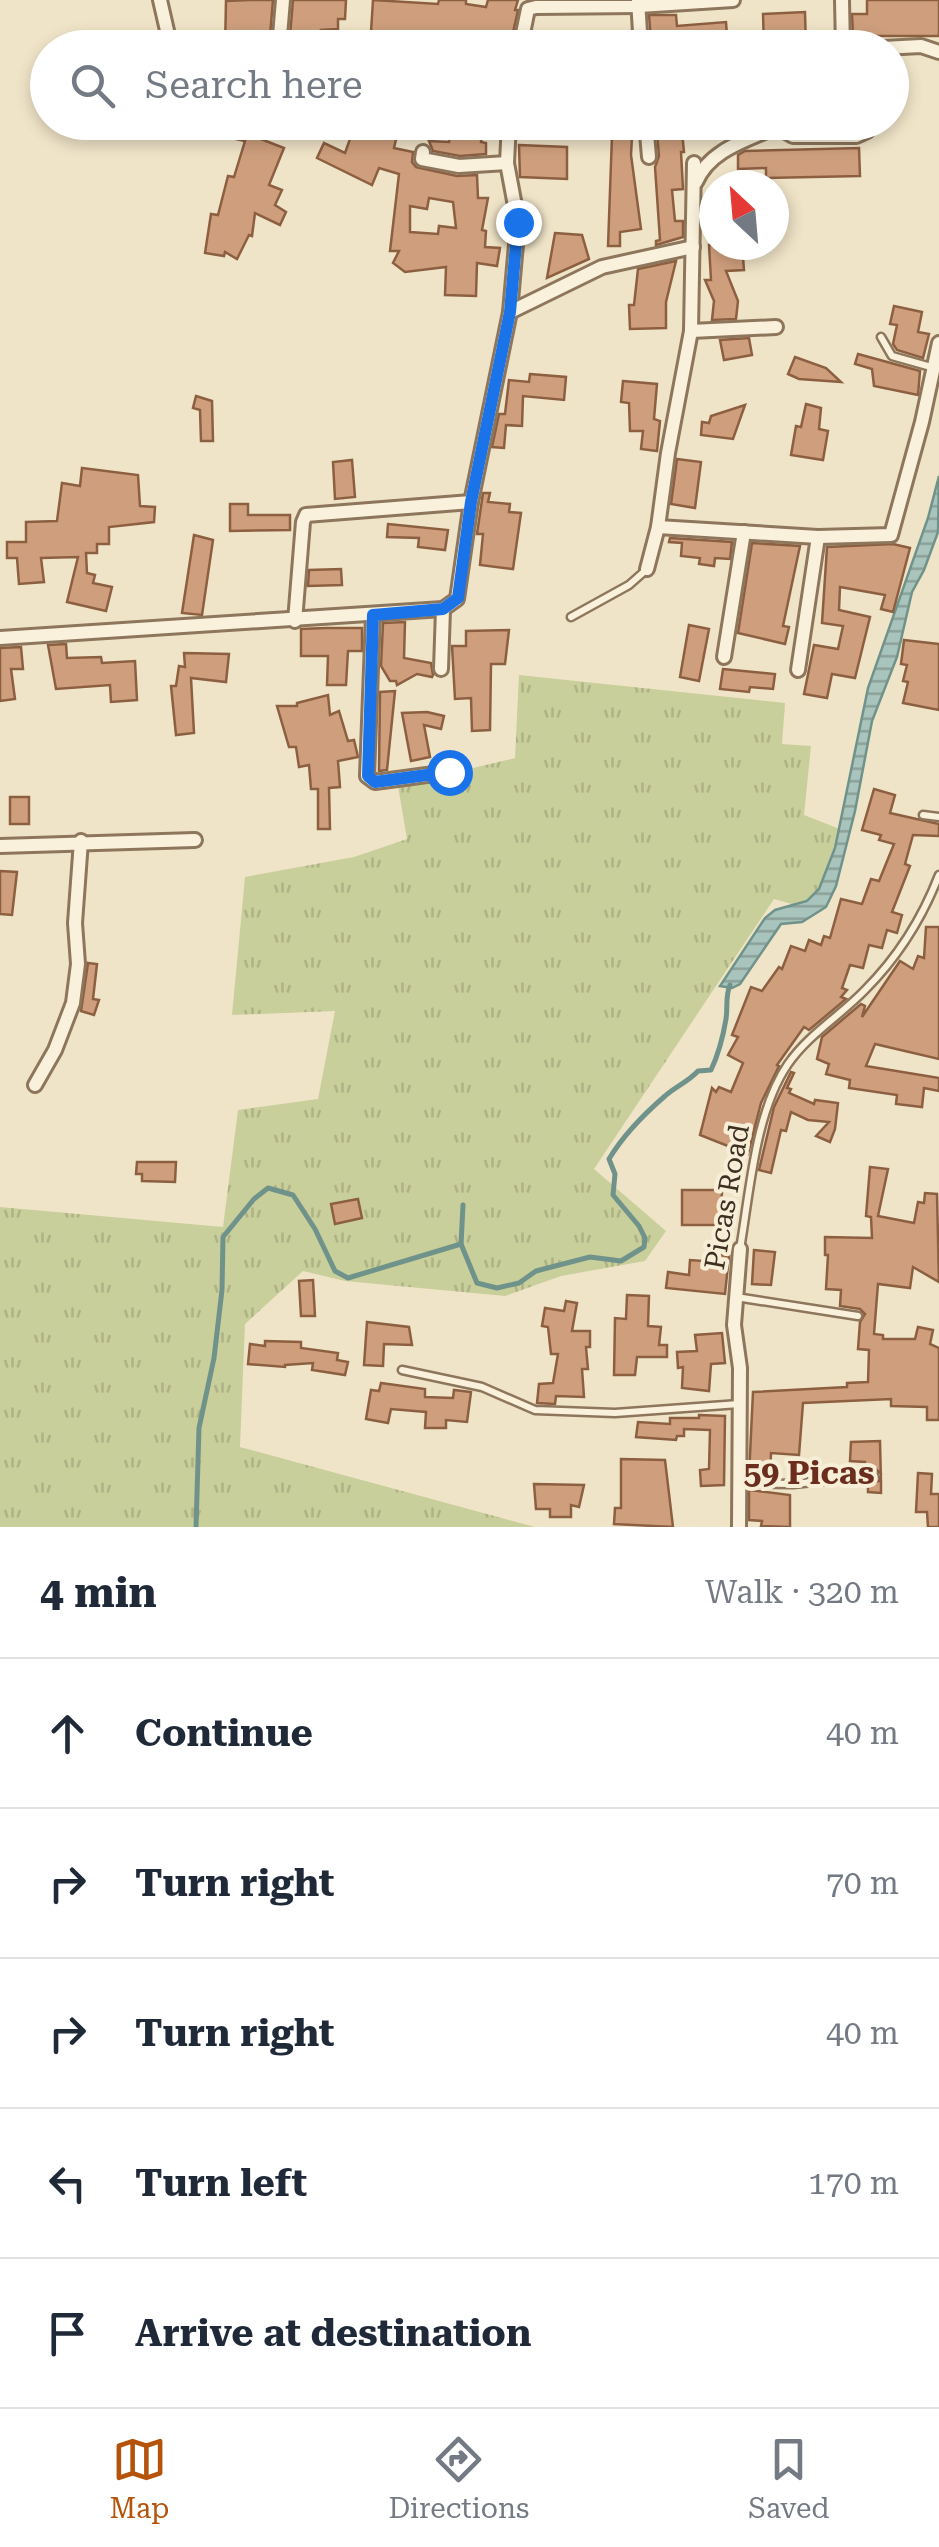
<!DOCTYPE html>
<html lang="en">
<head>
<meta charset="utf-8">
<style>
	:root { --surface:#fff; --page:#f6f6f7; --text:#1f2937; --muted:#747a83; --line:#e0e1e3; --accent:#b45309 }
	body { margin:0; font-family:"Roboto Serif",serif; background:var(--page); color:var(--text) }
	.compass { position:absolute; left:699px; top:170px; width:90px; height:90px; border-radius:50%; background:var(--surface); box-shadow:0 5px 15px #0003; rotate:334deg }
	.stop { position:absolute; width:30px; height:30px; margin:-22px; border:8px solid #1a73e8; border-radius:50%; background:#fff }
	.stop.end { background:#1a73e8; border-color:#fff; box-shadow:0 2px 10px #0008 }
	.list { margin:0; padding:0; list-style:none }
	h2 { display:flex; justify-content:space-between; align-items:center; height:130px; margin:0; padding:0 40px; font-size:42px }
	h2 small { font-size:32px; font-weight:400; color:var(--muted) }
	.list li { display:grid; grid-template-columns:65px 1fr auto; gap:30px; align-items:center; box-sizing:border-box; height:150px; padding:0 40px; border-top:2px solid var(--line) }
	.list b { display:block; font-size:38px; white-space:nowrap }
	.list em { font-size:32px; font-style:normal; color:var(--muted) }
	.icon { flex:none; width:55px; height:55px; fill:none; stroke:currentColor; stroke-width:2; stroke-linecap:round; stroke-linejoin:round }
	.map { position:relative; flex:none; width:939px; height:1527px; overflow:hidden }
	.search { position:absolute; background:var(--surface); box-shadow:0 5px 15px #0003; left:30px; right:30px; top:30px; height:110px; display:flex; align-items:center; gap:25px; box-sizing:border-box; padding:0 35px; border-radius:55px; color:var(--muted); font-size:38px }
	.sheet { height:880px; background:var(--surface) }
	nav { display:flex; justify-content:space-around; align-items:center; box-sizing:border-box; height:140px; border-top:2px solid var(--line); background:var(--surface); font-size:28px; color:var(--muted) }
	nav a { display:grid; justify-items:center; gap:5px }
	nav .on { color:var(--accent) }
	.map>svg:first-child { display:block }
	.grass { fill:url(#grass-tufts) }
	.water { fill:url(#water-rules); stroke:#6f938a; stroke-width:2.5 }
	.lines { fill:none; stroke-linecap:round; stroke-linejoin:round }
	.stream { stroke:#6f938a; stroke-width:5 }
	.building { fill:#cf9f7d; stroke:#8d5f41; stroke-width:2.5; fill-rule:evenodd }
	.lane-casing { stroke:#8d765c; stroke-width:11 }
	.street-casing { stroke:#8d765c; stroke-width:18 }
	.lane { stroke:#faf1dc; stroke-width:6 }
	.street { stroke:#faf1dc; stroke-width:12 }
	.route { stroke:#1a73e8; stroke-width:12 }
	.labels { text-anchor:middle; dominant-baseline:central; stroke-width:8; stroke-linejoin:round; paint-order:stroke }
	.street-label { font-size:28px; fill:#3d2e20; stroke:#f7eed8 }
	.quarter-label { font-size:32px; font-weight:bold; fill:#6b2e1e; stroke:#f7eed8 }
</style>
</head>
<body>
<div class="map">
<svg width="939" height="1527" viewBox="0 0 939 1527">
	<defs>
		<pattern id="grass-tufts" width="24" height="20" patternUnits="userSpaceOnUse" patternTransform="scale(2.5)"><rect width="24" height="20" fill="#c9cf9b"/><path d="M3 7l-1-3M5 7V3M7 7l1-3M15 17l-1-3M17 17v-4M19 17l1-3" fill="none" stroke="#aeb285"/></pattern>
		<pattern id="water-rules" width="6" height="5" patternUnits="userSpaceOnUse" patternTransform="scale(2.5)"><rect width="6" height="5" fill="#a9c4bc"/><path d="M0 2.5h6" fill="none" stroke="#8ba098"/></pattern>
	</defs>
	<rect width="100%" height="100%" fill="#f0e4c8"/>
	<path class="grass" d="M519 675 785 703 782 744 811 746 804 815 845 831 813 910 774 899 594 1169 666 1231 645 1261 561 1276 505 1296 345 1281 303 1271 245 1324 240 1447 535 1527H0V1207L223 1227 238 1110 318 1099 335 1011 232 1015 245 877 354 857 407 839 398 786 515 758Z"/>
	<path class="water" d="M939 476 938 532 924 570 912 592 897 657 872 721 855 811 836 886 826 907 802 922 781 924 740 984 732 988 720 986 765 918 775 910 807 901 819 889 835 848 868 688 928 518Z"/>
	<g class="lines">
		<g class="stream">
			<path d="M461 1244 463 1205"/>
			<path d="M196 1527 199 1428 214 1358 222 1290 223 1237 254 1199 268 1188 293 1195 315 1229 335 1271 348 1278 461 1244 477 1283 497 1288 519 1283 536 1271 590 1257 621 1261 644 1247 645 1238 639 1226 613 1195 615 1174 609 1159C624 1134 643 1115 665 1096 676 1086 688 1082 698 1071L711 1070C719 1053 723 1037 726 1019 728 1006 725 997 730 985"/>
		</g>
	</g>
	<g class="building">
		<path d="M250 0H273L269 48H225L226 1Z"/>
		<path d="M293 0H346L345 19H338V29L321 30 322 48H289Z"/>
		<path d="M373 0 438 4 439 0H466V4L486 7 488 0H518L515 10H518L510 46 370 48Z"/>
		<path d="M867 0H939V36H853L852 14H867Z"/>
		<path d="M805 12 806 48H764L763 14Z"/>
		<path d="M649 15H676L677 26 726 22 728 48H659L658 40H651Z"/>
		<path d="M251 122H262L258 138 284 148 269 185 282 190 275 205 286 212 280 225 255 213 252 236 249 235 237 259 225 252 224 256 205 253 211 214 218 215 228 176 234 177 245 141 236 139 240 124 250 126Z"/>
		<path d="M452 122H484L481 142 486 143V154L460 156 433 151 429 141 449 142Z"/>
		<path d="M656 122H681L684 152H681L683 189 672 190 675 221H683V237L656 245V241L660 240 655 167 659 156Z"/>
		<path d="M387 124 399 126 394 148 413 152 412 162 416 167 457 176 477 175 478 198H488L482 230 486 231 485 247 500 248 497 266 477 263 476 296 445 295 446 267 405 272 393 263 399 251H390L399 174 379 168 372 185 317 158 324 143 345 153 355 125 385 135ZM429 198 453 202 456 228 439 226 438 234 410 232V206L427 209Z"/>
		<path d="M612 136 632 137 631 155 641 229 620 232V246H608Z"/>
		<path d="M519 145 567 147V179L520 177Z"/>
		<path d="M859 148 860 176 766 178V168L738 169V155L745 151Z"/>
		<path d="M555 233 582 235 589 259 547 278Z"/>
		<path d="M709 245H742L744 270 726 271 738 301 736 319 712 320 714 301 705 280H711Z"/>
		<path d="M676 261 666 302V328L630 329 629 305H634L638 269Z"/>
		<path d="M894 306 922 312 918 332 929 334 923 358 897 350 893 344 897 325 890 324Z"/>
		<path d="M749 338 752 355 724 360 720 340Z"/>
		<path d="M858 354 920 371 918 395 874 386 872 369 855 364Z"/>
		<path d="M795 357 826 368 841 382 799 379 788 374Z"/>
		<path d="M530 374 566 377 564 400 523 396 522 426 506 425 504 448 492 447 499 414H505L509 380 529 382Z"/>
		<path d="M623 381 657 384 654 419 660 421 657 451 641 449 643 431H630L629 403 621 402Z"/>
		<path d="M196 396 212 401 213 441H201L200 410 193 408Z"/>
		<path d="M806 404 821 408 819 429 828 431 823 460 791 455 796 426 801 427Z"/>
		<path d="M745 405 733 439 701 435 702 422 709 423 711 416Z"/>
		<path d="M677 459 701 462 695 508 671 504Z"/>
		<path d="M352 460 355 497 335 499 333 462Z"/>
		<path d="M82 468 138 475 140 506 155 507 154 522 109 527V544H97V553H86L87 573 95 575 93 583 112 587 106 611 67 602 78 557 41 558 44 582 19 584 17 558H7V542H26V522L57 521 62 483 80 486Z"/>
		<path d="M483 493H490L488 502 510 504 509 512 521 513 513 569 480 565 483 534H477Z"/>
		<path d="M230 504H248V515H290V530L230 531Z"/>
		<path d="M388 524 448 530 445 550 418 547 419 538 387 537Z"/>
		<path d="M194 535 213 540 202 615 182 613Z"/>
		<path d="M670 538 732 542 730 559 715 558 714 566 699 564 700 558 681 556 682 543 669 542Z"/>
		<path d="M752 543 800 546 783 626 789 627 785 644 738 633Z"/>
		<path d="M893 544 910 548 893 612 881 609 885 595 840 587 839 610 870 617 855 678 832 674 827 698 804 694 814 645 838 649 843 626 822 623 827 547Z"/>
		<path d="M341 569 342 585 308 586 309 570Z"/>
		<path d="M405 622 404 658 431 663 433 675 432 677 417 674 397 685 396 681H390L381 666 383 623Z"/>
		<path d="M689 625 709 629 699 681 680 677Z"/>
		<path d="M326 628H362V651H348L346 685H327L328 656H301V629Z"/>
		<path d="M509 630 505 664H491L490 730 472 731 471 698 455 699 452 646H466V631Z"/>
		<path d="M904 640 939 644V710L903 703 908 682 903 681 907 665 901 664Z"/>
		<path d="M66 644 67 658 101 657 102 663 135 661 137 700 111 702 110 685 56 689 48 645Z"/>
		<path d="M21 647 23 669H11L15 699 0 701V648Z"/>
		<path d="M184 653 229 654 226 682 191 678 194 733 176 735 171 686H176L179 666 185 667Z"/>
		<path d="M723 669 775 674 773 689 750 687 749 692 720 689Z"/>
		<path d="M395 691 387 770 379 771 380 692Z"/>
		<path d="M328 695 330 715 339 711 348 741 354 740 358 757 338 761 340 787 329 788 330 829H318V789H311L309 765 299 767 296 747H289L277 706H297V703Z"/>
		<path d="M427 712 444 716 441 729 424 725 430 757 411 761 402 713Z"/>
		<path d="M874 789 895 795 890 813 939 824V836L913 835 905 864 910 866 892 912 902 915 897 933 887 930 882 948 869 945 863 968 850 965 842 988 847 990 841 997 846 999 809 1030 804 1027 777 1065 779 1066 761 1103 748 1154 700 1135 712 1088 716 1092 719 1087 731 1092 743 1063 728 1055 738 1037 732 1035 751 987 762 991 779 967 782 969 791 946 805 951 809 940 821 945 824 936 830 938 841 899 862 904 871 879 879 881 894 844 879 840 881 835 862 830Z"/>
		<rect x="10" y="797" width="19" height="27"/>
		<path d="M0 871 17 872 12 915 0 914Z"/>
		<path d="M926 927H939V1059L875 1044 866 1066 939 1078V1091L924 1088 922 1107 896 1104 897 1095 849 1088 850 1080 826 1074 829 1064 817 1059 822 1037 861 1004 865 1006 862 1017 900 961 913 969 918 956 924 958Z"/>
		<path d="M88 963 97 964 93 999 99 1000 94 1015 81 1011Z"/>
		<path d="M791 1072 794 1073 787 1088 791 1089 789 1093 814 1104 815 1100 838 1103 835 1129 830 1142 816 1136 829 1122 808 1120 791 1112 786 1131 781 1130 771 1173 759 1170 774 1107Z"/>
		<path d="M137 1162H176L175 1182 142 1181V1174H136Z"/>
		<path d="M870 1167 888 1169 878 1216 914 1223 918 1202 924 1203 925 1193 937 1194 939 1282 913 1267 910 1288 878 1284 874 1334 883 1335V1339H915L918 1327 933 1330 930 1344 939 1348V1420H927V1407L891 1406V1399L803 1403 799 1455 771 1453 770 1477 749 1476 753 1392 847 1387V1383L868 1382 869 1350 858 1349 860 1322 865 1314 860 1309 840 1306 841 1290 826 1289 828 1255H825V1237L872 1238 871 1217 866 1216Z"/>
		<path d="M682 1190H722L721 1225H682Z"/>
		<path d="M358 1199 362 1218 335 1224 331 1204Z"/>
		<path d="M754 1250 775 1252 771 1285 752 1284Z"/>
		<path d="M717 1255 729 1256 725 1294 666 1288 668 1272 689 1275 690 1260 717 1262Z"/>
		<path d="M313 1280 315 1316H301L299 1281Z"/>
		<path d="M627 1295 649 1296 648 1326 661 1327 659 1345H667V1357H637L635 1375H614L615 1318 626 1319Z"/>
		<path d="M566 1301 577 1303 572 1331H590V1347H586L588 1369H582L584 1397 556 1396 555 1404 537 1403 539 1384 553 1383 558 1354H551L548 1327 542 1326 545 1308 564 1311Z"/>
		<path d="M367 1322 409 1327 412 1345 384 1344 383 1366 364 1365Z"/>
		<path d="M722 1333 725 1363 711 1364 709 1391 682 1388 683 1367 678 1368 677 1352 697 1351 695 1335Z"/>
		<path d="M265 1341 301 1342V1348L338 1353 337 1360 348 1362 345 1375 312 1370 313 1363 285 1365V1367L248 1364 250 1344 265 1346Z"/>
		<path d="M381 1383 425 1389V1397L453 1398 454 1390 471 1392 467 1422 446 1420V1428H425L426 1412 391 1409 388 1423 366 1419 371 1390 379 1391Z"/>
		<path d="M699 1415 725 1416 724 1485 701 1486 700 1470 709 1469 710 1430 684 1429V1436H677L676 1440 636 1437 638 1422 670 1424V1418H699Z"/>
		<path d="M880 1441 881 1483V1493L868 1492V1484L879 1481 881 1474 876 1469H865V1462L850 1461 851 1442Z"/>
		<path d="M621 1459 665 1460 673 1527 614 1524 615 1508H621Z"/>
		<path d="M918 1473 932 1474 931 1494H939V1527H928L927 1512H916Z"/>
		<path d="M534 1484 584 1485 579 1507 571 1505V1517H550V1509H536Z"/>
		<path d="M749 1490 790 1495V1527L761 1526 762 1521 749 1520Z"/>
	</g>
	<g class="lines">
		<defs>
			<g id="lane">
				<path d="M881 337 892 356 931 367"/>
				<path d="M571 617 629 585 646 570"/>
				<path d="M923 815 939 817"/>
				<path d="M740 1249C750 1192 755 1112 788 1064 809 1034 840 1016 865 990 899 956 922 919 939 875"/>
				<path d="M736 1297 858 1316"/>
				<path d="M402 1370 482 1387 535 1410 615 1413 739 1404"/>
				<path d="M740 1483 793 1484 874 1476"/>
			</g>
			<g id="street">
				<path d="M160 0 171 48"/>
				<path d="M638 0 641 48"/>
				<path d="M842 0 843 48"/>
				<path d="M279 48 283 0"/>
				<path d="M520 48 528 9 536 7 639 6 733 0"/>
				<path d="M883 48 921 46 939 52"/>
				<path d="M646 122 649 157"/>
				<path d="M777 122 784 131 793 136H856L867 131 868 122"/>
				<path d="M423 152 422 159 459 166 507 163"/>
				<path d="M696 182C710 149 748 140 778 126"/>
				<path d="M510 312 602 267 693 247"/>
				<path d="M691 331 776 327"/>
				<path d="M658 527 818 537 891 535 922 422 939 343"/>
				<path d="M647 569 658 527 668 453 691 331 694 163"/>
				<path d="M373 615 367 776 375 782 449 772"/>
				<path d="M295 621 303 522 306 515 471 502"/>
				<path d="M0 638 443 609 457 599 471 502 510 312 518 222 507 163 509 122"/>
				<path d="M724 657 744 532"/>
				<path d="M441 669 443 609"/>
				<path d="M798 670 818 537"/>
				<path d="M0 846 195 840"/>
				<path d="M35 1085 55 1050 73 1003 78 964 75 923 81 841"/>
				<path d="M739 1527 740 1368 734 1325 740 1249"/>
			</g>
		</defs>
		<use href="#lane" class="lane-casing"/>
		<use href="#street" class="street-casing"/>
		<use href="#lane" class="lane"/>
		<use href="#street" class="street"/>
	</g>
	<g class="lines">
		<path class="route" d="M449 772 375 782 368 776 373 615 443 609 458 598 471 502 510 312 518 222"/>
	</g>
	<g class="labels">
		<g class="street-label">
			<text transform="translate(727 1197) rotate(-80)">Picas Road</text>
		</g>
		<g class="quarter-label">
			<text x="809" y="1473">59 Picas</text>
		</g>
	</g>
</svg>
<svg class="compass" viewBox="-18 -18 36 36"><path d="M0-13l5 13h-10z" fill="#e53935"/><path d="M0 13l5-13h-10z" fill="#747a83"/></svg>
<div class="stop" style="left:449px;top:772px"></div>
<div class="stop end" style="left:518px;top:222px"></div>
<div class="search"><svg class="icon" aria-label="search" viewBox="0 0 24 24"><circle cx="10" cy="10" r="6"/><path d="M15 15l6 6"/></svg>Search here</div>
</div>
<section class="sheet">
<h2>4 min<small>Walk · 320 m</small></h2>
<ul class="list">
<li><svg class="icon" aria-label="ahead" viewBox="0 0 24 24"><path d="M12 20V5M6 11l6-6 6 6"/></svg><div><b>Continue</b></div><em>40 m</em></li>
<li><svg class="icon" aria-label="right" viewBox="0 0 24 24"><path d="M7 20v-9h11M14 6l5 5-5 5"/></svg><div><b>Turn right</b></div><em>70 m</em></li>
<li><svg class="icon" aria-label="right" viewBox="0 0 24 24"><path d="M7 20v-9h11M14 6l5 5-5 5"/></svg><div><b>Turn right</b></div><em>40 m</em></li>
<li><svg class="icon" aria-label="left" viewBox="0 0 24 24"><path d="M17 20v-9H6M10 6l-5 5 5 5"/></svg><div><b>Turn left</b></div><em>170 m</em></li>
<li><svg class="icon" aria-label="arrive" viewBox="0 0 24 24"><path d="M6 21V4h12l-3 4 3 4H6"/></svg><div><b>Arrive at destination</b></div></li>
</ul>
</section>
<nav>
<a class="on"><svg class="icon" aria-label="map" viewBox="0 0 24 24"><path d="M3 6l6-2 6 2 6-2v14l-6 2-6-2-6 2zM9 4v14M15 6v14"/></svg>Map</a>
<a><svg class="icon" aria-label="directions" viewBox="0 0 24 24"><path d="M12 3l9 9-9 9-9-9zM9 14v-3h6M13 9l2 2-2 2"/></svg>Directions</a>
<a><svg class="icon" aria-label="saved" viewBox="0 0 24 24"><path d="M7 4h10v16l-5-4-5 4z"/></svg>Saved</a>
</nav>
</body>
</html>
